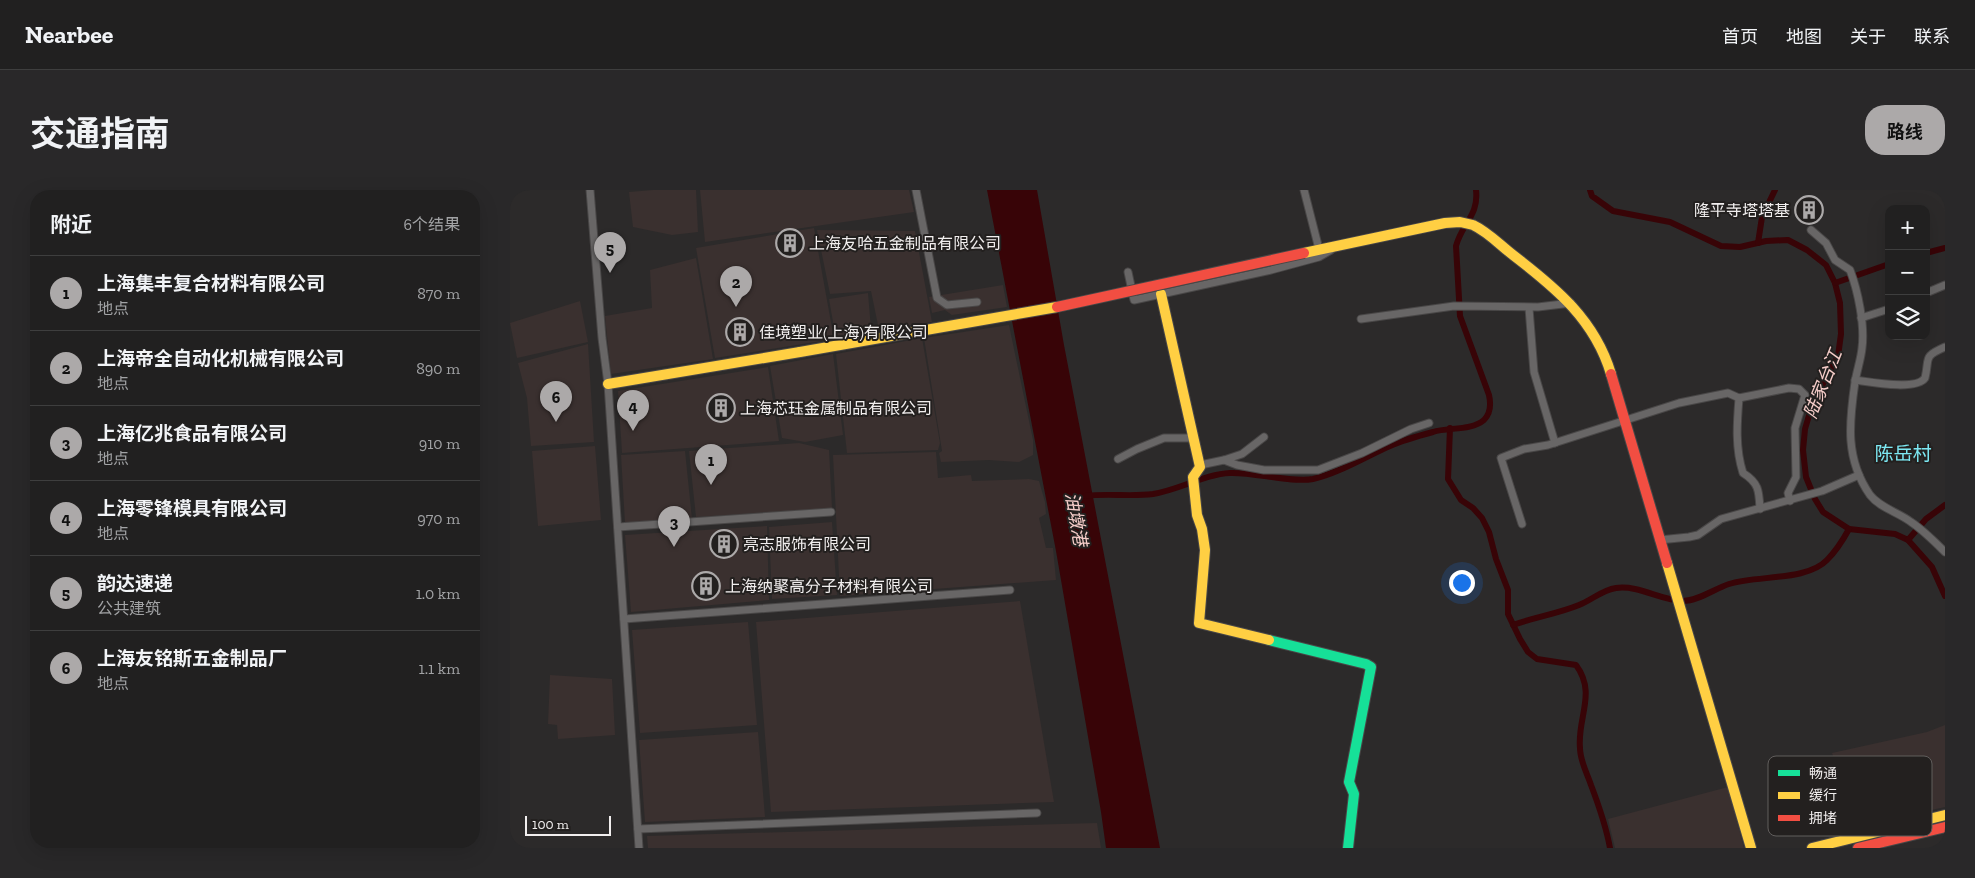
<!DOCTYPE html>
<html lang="zh">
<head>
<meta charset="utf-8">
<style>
	:root { --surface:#212020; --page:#292829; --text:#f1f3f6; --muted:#a2a3a5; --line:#3e3e3e; --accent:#aca9a9 }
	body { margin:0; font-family:"Zilla Slab","Noto Sans SC",serif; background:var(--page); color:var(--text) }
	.controls { position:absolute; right:15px; top:15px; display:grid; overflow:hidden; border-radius:10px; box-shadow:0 5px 20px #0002 }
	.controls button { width:45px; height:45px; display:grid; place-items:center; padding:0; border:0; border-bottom:1px solid var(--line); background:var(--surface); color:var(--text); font:25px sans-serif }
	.scale { position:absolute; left:15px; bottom:12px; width:86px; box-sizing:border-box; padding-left:5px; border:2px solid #f1eeee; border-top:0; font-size:14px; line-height:18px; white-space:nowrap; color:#f1eeee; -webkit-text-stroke:4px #23201f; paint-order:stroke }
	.you { position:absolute; left:951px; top:392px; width:18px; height:18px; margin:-12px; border:4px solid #fff; border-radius:50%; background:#1a73e8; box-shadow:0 0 0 8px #1a73e833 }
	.badge { display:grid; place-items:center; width:32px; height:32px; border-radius:50%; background:var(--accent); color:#111; font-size:16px; font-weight:700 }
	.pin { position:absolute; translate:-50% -41px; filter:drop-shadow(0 1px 2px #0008) }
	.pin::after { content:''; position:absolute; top:26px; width:18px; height:15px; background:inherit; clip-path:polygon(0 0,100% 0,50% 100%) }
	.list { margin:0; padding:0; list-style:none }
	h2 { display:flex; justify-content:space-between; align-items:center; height:65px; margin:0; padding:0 20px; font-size:21px }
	h2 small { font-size:16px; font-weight:400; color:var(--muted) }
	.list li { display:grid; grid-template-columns:32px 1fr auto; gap:15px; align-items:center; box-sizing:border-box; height:75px; padding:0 20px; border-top:1px solid var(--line) }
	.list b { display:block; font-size:19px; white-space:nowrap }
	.list p { margin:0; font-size:16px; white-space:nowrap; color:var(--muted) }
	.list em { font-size:16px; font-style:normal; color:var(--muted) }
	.icon { flex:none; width:28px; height:28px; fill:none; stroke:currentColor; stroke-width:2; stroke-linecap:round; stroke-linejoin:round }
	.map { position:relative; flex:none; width:1435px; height:658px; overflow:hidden; border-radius:20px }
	header { display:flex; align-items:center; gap:30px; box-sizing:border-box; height:70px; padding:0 25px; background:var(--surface); border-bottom:1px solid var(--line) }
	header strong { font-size:24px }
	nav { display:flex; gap:28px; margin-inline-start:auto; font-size:18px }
	.intro { display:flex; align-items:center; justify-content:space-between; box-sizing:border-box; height:120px; padding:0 30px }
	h1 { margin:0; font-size:35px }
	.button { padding:12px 22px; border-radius:20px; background:var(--accent); color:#111; font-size:18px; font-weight:700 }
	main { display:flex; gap:30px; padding:0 30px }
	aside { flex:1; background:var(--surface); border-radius:20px; box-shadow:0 5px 20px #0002 }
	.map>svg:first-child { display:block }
	.built { fill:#3a302f }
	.water { fill:#380407 }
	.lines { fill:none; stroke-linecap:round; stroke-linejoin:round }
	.canal { stroke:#380407; stroke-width:6 }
	.street-casing { stroke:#494747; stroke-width:9 }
	.fast-casing { stroke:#494747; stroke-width:12 }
	.slow-casing { stroke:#494747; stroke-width:12 }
	.jam-casing { stroke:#494747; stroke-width:12 }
	.street { stroke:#686666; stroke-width:7 }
	.fast { stroke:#16e098; stroke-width:10 }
	.slow { stroke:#ffcf43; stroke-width:10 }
	.jam { stroke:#f24e42; stroke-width:10 }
	.slow-bridge-casing { stroke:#494747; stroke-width:12; stroke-linecap:butt }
	.jam-bridge-casing { stroke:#494747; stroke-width:12; stroke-linecap:butt }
	.slow-bridge { stroke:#ffcf43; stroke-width:10 }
	.jam-bridge { stroke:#f24e42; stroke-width:10 }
	.labels { text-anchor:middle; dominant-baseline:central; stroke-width:4; stroke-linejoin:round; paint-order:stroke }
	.poi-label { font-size:16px; fill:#f1eeee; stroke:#23201f; text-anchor:start }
	.water-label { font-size:18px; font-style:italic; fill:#f7ceca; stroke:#23201f }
	.quarter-label { font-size:19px; fill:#7de8f3; stroke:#23201f }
	.key { fill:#23201f; stroke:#615e5d; stroke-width:1 }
	.key-label { font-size:14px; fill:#f1eeee }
</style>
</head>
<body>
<header>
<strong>Nearbee</strong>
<nav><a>首页</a><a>地图</a><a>关于</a><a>联系</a></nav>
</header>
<div class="intro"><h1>交通指南</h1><a class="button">路线</a></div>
<main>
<aside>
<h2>附近<small>6个结果</small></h2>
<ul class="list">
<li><span class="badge">1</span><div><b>上海集丰复合材料有限公司</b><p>地点</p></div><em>870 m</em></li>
<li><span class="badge">2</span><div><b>上海帝全自动化机械有限公司</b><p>地点</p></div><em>890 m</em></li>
<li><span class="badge">3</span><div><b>上海亿兆食品有限公司</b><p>地点</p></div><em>910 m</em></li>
<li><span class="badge">4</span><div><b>上海零锋模具有限公司</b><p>地点</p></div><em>970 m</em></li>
<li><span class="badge">5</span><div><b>韵达速递</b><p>公共建筑</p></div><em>1.0 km</em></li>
<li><span class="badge">6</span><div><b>上海友铭斯五金制品厂</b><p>地点</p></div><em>1.1 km</em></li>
</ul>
</aside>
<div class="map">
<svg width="1435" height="658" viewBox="0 0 1435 658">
	<rect width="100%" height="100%" fill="#2c2a2a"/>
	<g class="built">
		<path d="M143 0H186L188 42 162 45 123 37 119 2Z"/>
		<path d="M190 0H399L404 22 195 52Z"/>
		<path d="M304 38 324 149 205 168 186 58Z"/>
		<path d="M307 40 405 41 422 132 369 140 361 101 320 104Z"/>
		<path d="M186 68 203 169 101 184 95 126 142 118 140 80Z"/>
		<path d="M493 95 497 117 442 125 435 120 422 123 419 107Z"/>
		<path d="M358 103 361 139 353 145 326 149 319 109Z"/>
		<path d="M70 111 78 152 7 168 0 133Z"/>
		<path d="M499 135 523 250V265L509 272 479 270 431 272 429 263 432 261 414 148Z"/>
		<path d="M412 148 430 253 428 260 337 263 326 164Z"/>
		<path d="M78 154 84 252 21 256 17 208 8 173Z"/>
		<path d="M323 164 333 245 295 252 272 248 260 176Z"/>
		<path d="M258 177 269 251 112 263 108 201Z"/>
		<path d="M289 253 319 260 322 318 186 327 179 261Z"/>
		<path d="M85 256 91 330 28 336 22 261Z"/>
		<path d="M175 261 182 329 115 333 111 265Z"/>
		<path d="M426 262 428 288 461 285 462 291 519 289 529 291 535 312 536 324 529 328 536 358H543L546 390 330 406 323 265Z"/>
		<path d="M322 332 327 405 262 409 259 337Z"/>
		<path d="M257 336 259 410 121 422 115 345Z"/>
		<path d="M510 411 544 612 261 622 246 432Z"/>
		<path d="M238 432 247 535 130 543 122 440Z"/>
		<path d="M40 485 102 489 105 545 48 549 47 535 38 534Z"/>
		<path d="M1435 535V617L1346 637 1322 563 1417 542Z"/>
		<path d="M248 542 255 627 135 632 129 550Z"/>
		<path d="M1218 597 1234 658H1105L1098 629Z"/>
		<path d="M587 633 591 658H138L137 646Z"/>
	</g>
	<path class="water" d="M477 0H527L554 155 650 658H596L591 622 546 361Z"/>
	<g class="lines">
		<g class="canal">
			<path d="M1080 0 1082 6 1103 21 1160 32 1211 56 1230 57 1256 51 1278 50 1297 60 1316 75 1325 93 1330 113 1331 144 1328 166 1303 212 1295 239 1293 260 1296 287 1305 309 1313 322 1339 339 1385 344 1398 350 1422 377 1435 406"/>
			<path d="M1248 53 1252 27 1265 0"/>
			<path d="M1416 63 1435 58"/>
			<path d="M1325 93 1379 74"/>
			<path d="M940 238 938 289 951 310 963 318 972 328 979 342 986 369 998 400V424L1010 449 1018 462 1027 469 1066 475C1087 503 1067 528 1070 558 1070 571 1077 583 1081 595 1089 616 1096 636 1100 658"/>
			<path d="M575 306C598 303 620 307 643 304 669 300 695 284 720 283 744 282 781 293 803 289 827 284 857 266 880 256 893 250 908 246 923 242 938 237 961 241 974 230 981 223 981 214 979 205L950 126 946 56C952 33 969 26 966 0"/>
			<path d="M1398 350 1416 329 1435 315"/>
			<path d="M1003 435C1025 427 1047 424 1069 415 1082 410 1092 400 1106 398 1129 395 1150 410 1173 411 1188 411 1204 399 1219 394 1248 385 1297 391 1317 370 1326 361 1333 350 1339 339"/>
		</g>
		<defs>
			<g id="street">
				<path d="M80 0 92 148 98 194 129 658"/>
				<path d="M406 0 427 108 437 115 467 112"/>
				<path d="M794 0 809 59"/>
				<path d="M1301 40 1316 53 1325 70 1340 80C1348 101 1355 135 1352 158 1351 169 1347 180 1345 192 1339 233 1335 269 1360 305 1370 318 1388 322 1401 332 1413 340 1424 351 1435 362"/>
				<path d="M618 82 624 110 761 80 809 67 821 60"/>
				<path d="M1416 103 1435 95"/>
				<path d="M1019 118 1024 182 1045 253"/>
				<path d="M1351 128 1379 119"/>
				<path d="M851 129 944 116 1028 117 1061 113"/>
				<path d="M1345 190C1360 192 1406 201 1415 188 1420 168 1412 167 1435 157"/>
				<path d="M1229 208C1227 233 1225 258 1233 283 1249 293 1249 301 1250 319"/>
				<path d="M608 269 627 259 654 248H681L683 251"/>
				<path d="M714 270 732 264 754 247"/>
				<path d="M690 277 695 274 714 270 727 275 754 280H808L852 263 901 239 919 233"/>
				<path d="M1012 334 991 268 1014 259 1038 255 1169 213 1218 203 1229 208 1279 198 1289 199 1295 205 1285 238 1286 287 1278 303 1280 311"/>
				<path d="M108 337 321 322"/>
				<path d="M1149 350 1179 347 1188 345 1211 329 1312 301 1349 285"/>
				<path d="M114 429 500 400"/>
				<path d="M128 639 527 623"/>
			</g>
			<path id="fast" d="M759 450 856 474 861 477 839 592 844 604 838 658"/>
			<g id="slow">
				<path d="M794 63 935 33 950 32 963 35C978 42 990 55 1003 65 1046 98 1085 130 1101 184"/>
				<path d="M651 104 690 277 683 287 687 325 692 339 695 360 689 433 759 450"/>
				<path d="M98 194 290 162"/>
				<path d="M1157 373 1241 658"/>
				<path d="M1302 658 1435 625"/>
			</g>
			<g id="jam">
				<path d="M1101 184 1157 373"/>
				<path d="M1348 658 1435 637"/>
			</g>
		</defs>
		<use href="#street" class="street-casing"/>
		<use href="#fast" class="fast-casing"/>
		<use href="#slow" class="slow-casing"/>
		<use href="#jam" class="jam-casing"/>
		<use href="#street" class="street"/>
		<use href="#fast" class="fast"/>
		<use href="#slow" class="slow"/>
		<use href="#jam" class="jam"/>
		<defs>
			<path id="slow-bridge" d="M290 162 547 117"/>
			<path id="jam-bridge" d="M547 117 794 63"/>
		</defs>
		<use href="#slow-bridge" class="slow-bridge-casing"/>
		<use href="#jam-bridge" class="jam-bridge-casing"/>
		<use href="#slow-bridge" class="slow-bridge"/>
		<use href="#jam-bridge" class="jam-bridge"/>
	</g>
	<defs>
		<symbol id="building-ring" viewBox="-11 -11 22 22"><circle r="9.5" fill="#23201f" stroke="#aca9a9" stroke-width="1.5"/><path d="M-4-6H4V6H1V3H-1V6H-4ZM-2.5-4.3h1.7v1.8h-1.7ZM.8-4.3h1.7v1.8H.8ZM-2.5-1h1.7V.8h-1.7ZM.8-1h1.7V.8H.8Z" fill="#aca9a9"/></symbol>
	</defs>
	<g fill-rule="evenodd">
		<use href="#building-ring" x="1283" y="4" width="32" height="32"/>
		<use href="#building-ring" x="264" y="37" width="32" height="32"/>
		<use href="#building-ring" x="214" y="126" width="32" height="32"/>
		<use href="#building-ring" x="195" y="202" width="32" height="32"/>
		<use href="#building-ring" x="198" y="338" width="32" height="32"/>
		<use href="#building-ring" x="180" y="380" width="32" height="32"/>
	</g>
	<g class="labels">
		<g class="poi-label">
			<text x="1280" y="20" text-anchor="end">隆平寺塔塔基</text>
			<text x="299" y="53">上海友哈五金制品有限公司</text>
			<text x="249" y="142">佳境塑业(上海)有限公司</text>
			<text x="230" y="218">上海芯珏金属制品有限公司</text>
			<text x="233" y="354">亮志服饰有限公司</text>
			<text x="215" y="396">上海纳聚高分子材料有限公司</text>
		</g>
		<g class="water-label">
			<text transform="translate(1313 194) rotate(-68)">陆家台江</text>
			<text transform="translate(566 329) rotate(80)">油墩港</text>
		</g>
		<g class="quarter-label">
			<text x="1393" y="263">陈岳村</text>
		</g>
	</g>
	<rect x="1258" y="566" width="164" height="80" rx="8" class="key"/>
	<rect x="1268" y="580" width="22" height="6" fill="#16e098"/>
	<rect x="1268" y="602" width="22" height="7" fill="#ffcf43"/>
	<rect x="1268" y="625" width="22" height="6" fill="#f24e42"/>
	<g class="key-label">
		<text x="1299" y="588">畅通</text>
		<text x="1299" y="610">缓行</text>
		<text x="1299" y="633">拥堵</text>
	</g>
</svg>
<div class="controls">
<button>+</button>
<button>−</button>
<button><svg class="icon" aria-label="layers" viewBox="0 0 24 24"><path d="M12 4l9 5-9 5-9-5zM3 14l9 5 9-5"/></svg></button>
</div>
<div class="scale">100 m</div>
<div class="you"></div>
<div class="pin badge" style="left:201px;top:295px">1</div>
<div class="pin badge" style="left:226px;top:117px">2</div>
<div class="pin badge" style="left:164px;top:357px">3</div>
<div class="pin badge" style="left:123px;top:241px">4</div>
<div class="pin badge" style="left:100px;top:83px">5</div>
<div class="pin badge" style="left:46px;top:232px">6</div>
</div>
</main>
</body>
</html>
